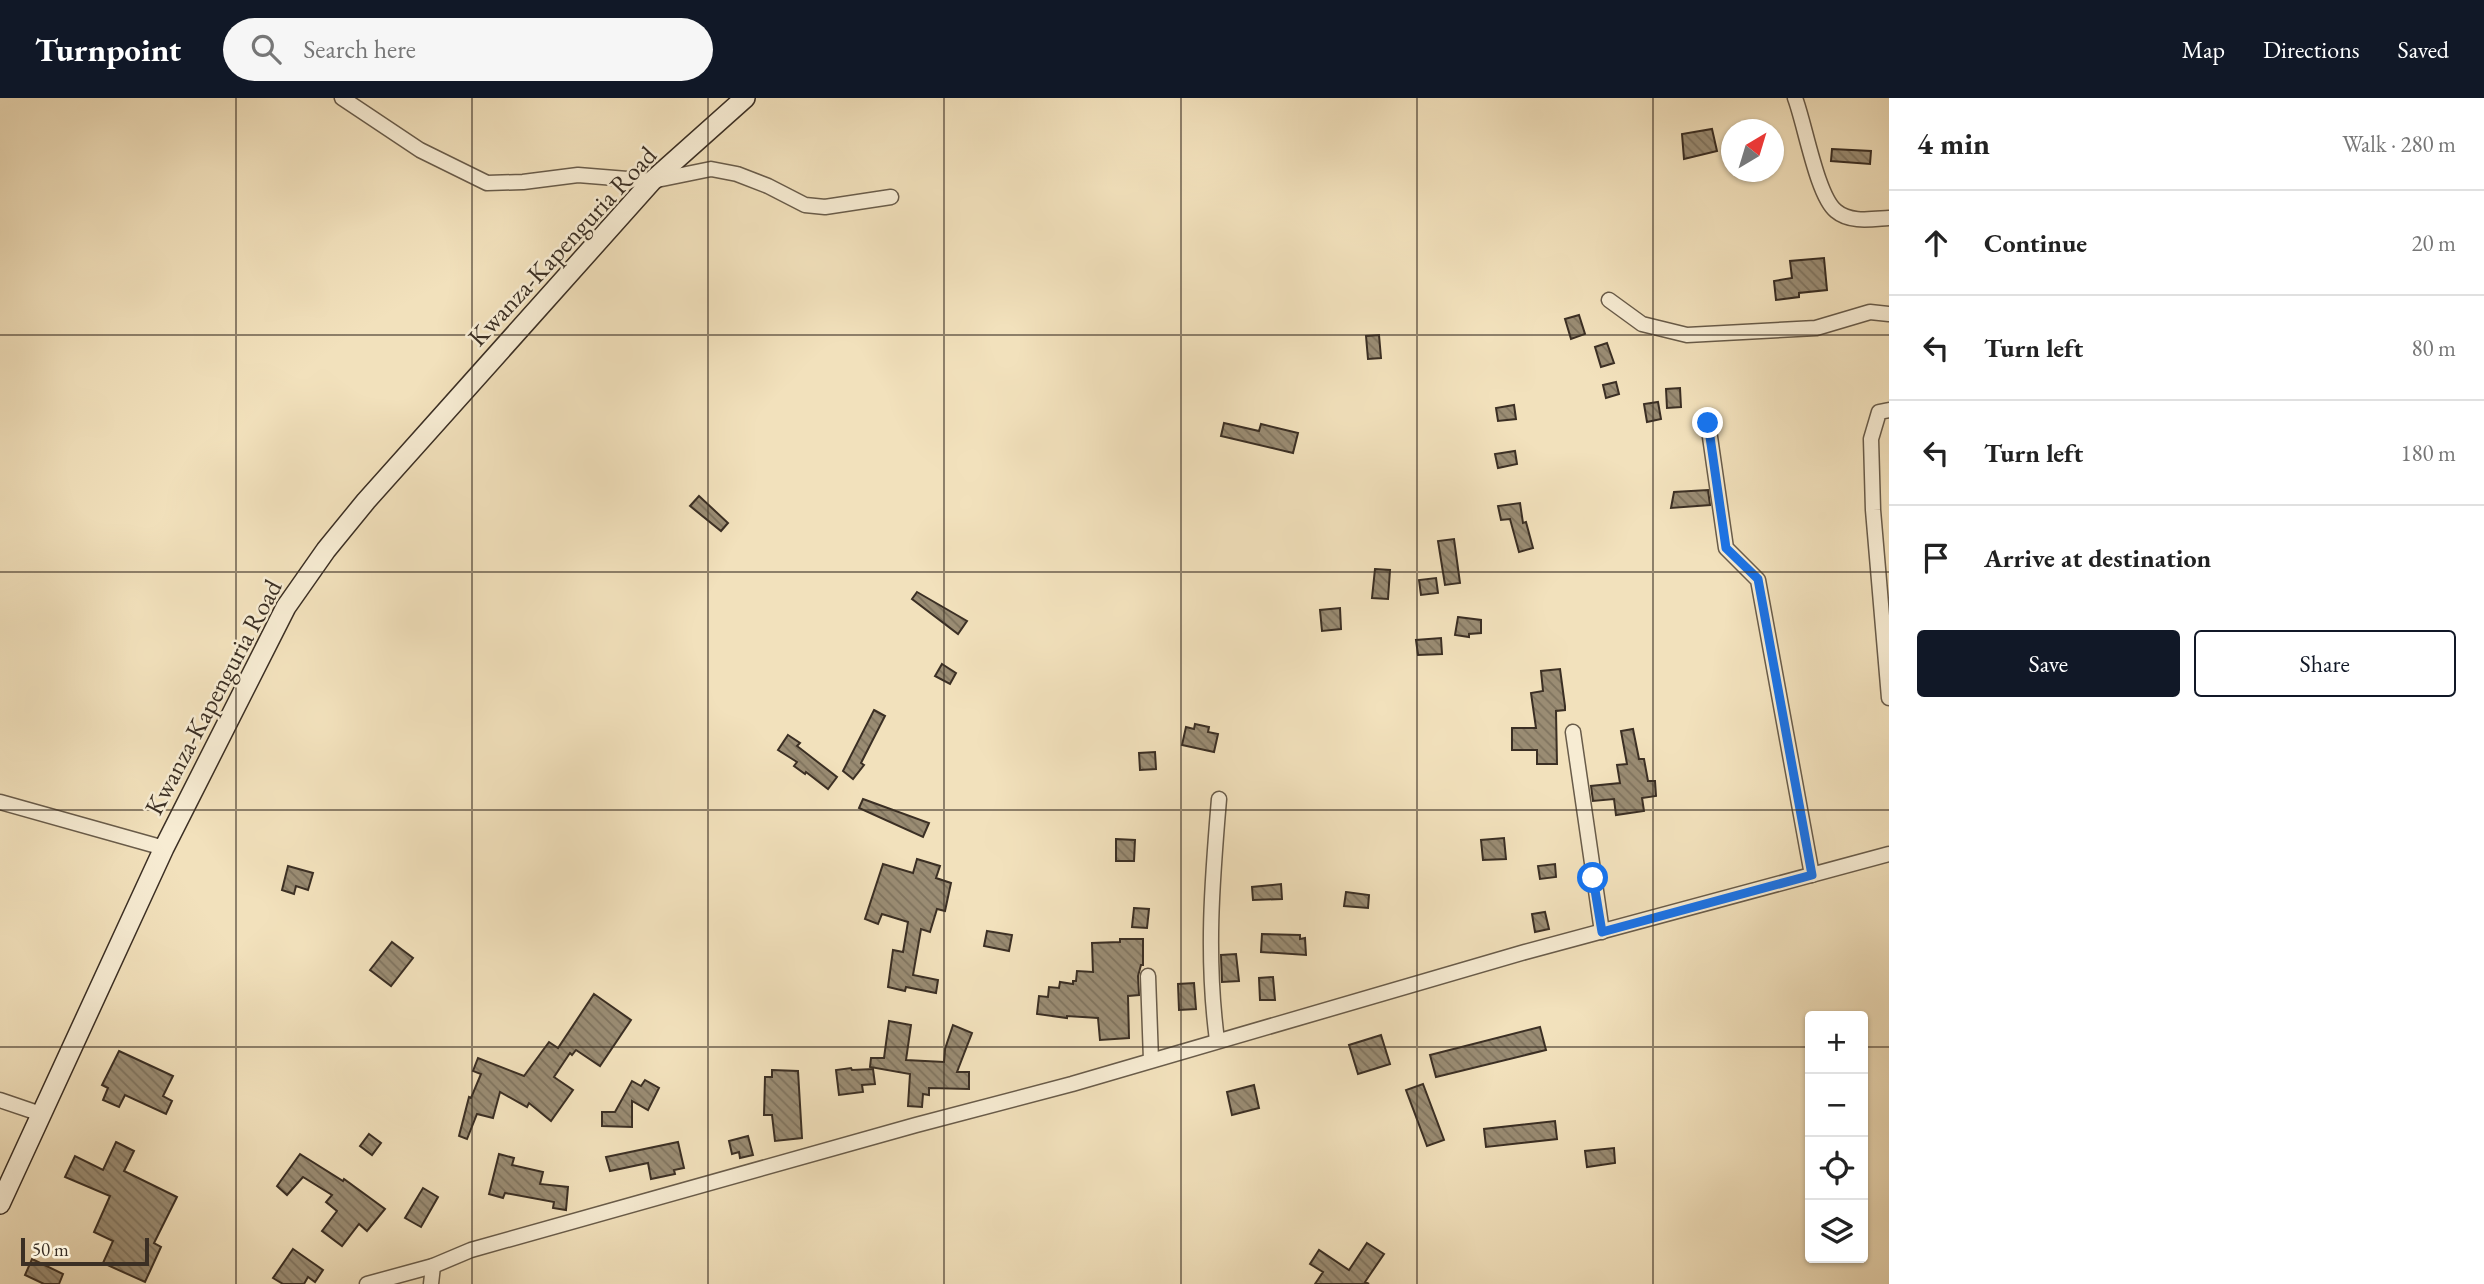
<!DOCTYPE html>
<html lang="en">
<head>
<meta charset="utf-8">
<style>
	:root { --surface:#fff; --page:#f6f6f6; --text:#222; --muted:#767676; --line:#e0e0e0; --accent:#111827 }
	body { margin:0; font-family:"EB Garamond",serif; background:var(--page); color:var(--text) }
	.controls { position:absolute; right:21px; bottom:21px; display:grid; overflow:hidden; border-radius:7px; box-shadow:0 2px 5px #0004 }
	.controls button { width:63px; height:63px; display:grid; place-items:center; padding:0; border:0; border-bottom:2px solid var(--line); background:var(--surface); color:var(--text); font:35px sans-serif }
	.compass { position:absolute; left:1721px; top:21px; width:63px; height:63px; border-radius:50%; background:var(--surface); box-shadow:0 2px 5px #0004; rotate:38deg }
	.scale { position:absolute; left:21px; bottom:18px; width:128px; box-sizing:border-box; padding-left:7px; border:4px solid #3b2f24; border-top:0; font-size:19px; line-height:24px; white-space:nowrap; color:#3b2f24; -webkit-text-stroke:5px #f7ecd3; paint-order:stroke }
	.stop { position:absolute; width:21px; height:21px; margin:-16px; border:5px solid #1a73e8; border-radius:50%; background:#fff }
	.stop.end { background:#1a73e8; border-color:#fff; box-shadow:0 2px 7px #0008 }
	.list { margin:0; padding:0; list-style:none }
	h2 { display:flex; justify-content:space-between; align-items:center; height:91px; margin:0; padding:0 28px; font-size:30px }
	h2 small { font-size:23px; font-weight:400; color:var(--muted) }
	.list li { display:grid; grid-template-columns:46px 1fr auto; gap:21px; align-items:center; box-sizing:border-box; height:105px; padding:0 28px; border-top:2px solid var(--line) }
	.list b { display:block; font-size:26px; white-space:nowrap }
	.list em { font-size:23px; font-style:normal; color:var(--muted) }
	.actions { display:flex; gap:14px; padding:21px 28px }
	.actions a { flex:1; padding:16px 0; border:2px solid var(--accent); border-radius:7px; text-align:center; font-size:24px; color:var(--accent) }
	.actions .main { background:var(--accent); color:#fff }
	.icon { flex:none; width:38px; height:38px; fill:none; stroke:currentColor; stroke-width:2; stroke-linecap:round; stroke-linejoin:round }
	.map { position:relative; flex:none; width:1889px; height:1186px; overflow:hidden }
	header { display:flex; align-items:center; gap:42px; box-sizing:border-box; height:98px; padding:0 35px; background:var(--accent); color:#fff }
	header strong { font-size:33px }
	nav { display:flex; gap:38px; margin-inline-start:auto; font-size:24px }
	.search { width:490px; height:63px; background:var(--page); display:flex; align-items:center; gap:18px; box-sizing:border-box; padding:0 24px; border-radius:38px; color:var(--muted); font-size:26px }
	main { display:flex }
	aside { flex:1; background:var(--surface) }
	.map>svg:first-child { display:block }
	.building { fill:url(#building-back-hatch); stroke:#3b2f24; stroke-width:2 }
	.lines { fill:none; stroke-linecap:round; stroke-linejoin:round }
	.street-casing { stroke:#695c4a; stroke-width:17 }
	.secondary-casing { stroke:#3b2f24; stroke-width:22 }
	.street { stroke:#f7ecd3; stroke-width:14 }
	.secondary { stroke:#f7ecd3; stroke-width:19 }
	.route { stroke:#1a73e8; stroke-width:9 }
	.grid { fill:none; stroke:#3b2f24; stroke-width:2; stroke-opacity:0.55 }
	.labels { text-anchor:middle; dominant-baseline:central; stroke-width:5; stroke-linejoin:round; paint-order:stroke }
	.street-label { font-size:26px; fill:#3b2f24; stroke:#f7ecd3 }
</style>
</head>
<body>
<header>
<strong>Turnpoint</strong>
<div class="search"><svg class="icon" aria-label="search" viewBox="0 0 24 24"><circle cx="10" cy="10" r="6"/><path d="M15 15l6 6"/></svg>Search here</div>
<nav><a>Map</a><a>Directions</a><a>Saved</a></nav>
</header>
<main>
<div class="map">
<svg width="1889" height="1186" viewBox="0 0 1889 1186">
	<defs>
		<pattern id="building-back-hatch" width="6" height="6" patternUnits="userSpaceOnUse" patternTransform="scale(1.75)"><rect width="6" height="6" fill="#9a8c73"/><path d="M-1 5l2 2M0 0l6 6M5-1l2 2" fill="none" stroke="#7f735e"/></pattern>
	</defs>
	<rect width="100%" height="100%" fill="#f2e1bc"/>
	<filter id="stains"><feTurbulence type="fractalNoise" baseFrequency=".00286" numOctaves="4"/><feColorMatrix values="0 0 0 0 .2 0 0 0 0 .09 0 0 0 0 .02 0 0 0 .5 -.17"/></filter>
	<radialGradient id="worn" r=".72"><stop offset=".6" stop-color="#630" stop-opacity="0"/><stop offset="1" stop-color="#630" stop-opacity=".3"/></radialGradient>
	<g class="building">
		<path d="M1712 31 1717 53 1684 61 1682 36Z"/>
		<path d="M1832 51 1871 53 1870 66 1831 63Z"/>
		<path d="M1824 160 1827 192 1799 195V199L1776 202 1774 183 1792 180 1790 163Z"/>
		<path d="M1579 217 1585 236 1571 241 1565 221Z"/>
		<path d="M1379 237 1381 260 1368 261 1366 238Z"/>
		<path d="M1607 245 1614 265 1601 269 1595 249Z"/>
		<path d="M1616 284 1619 296 1606 300 1603 287Z"/>
		<path d="M1680 290 1681 309 1667 310 1666 291Z"/>
		<path d="M1658 304 1661 321 1647 324 1644 306Z"/>
		<path d="M1514 307 1516 321 1498 323 1496 310Z"/>
		<path d="M1224 325 1259 333 1261 326 1298 335 1293 355 1221 338Z"/>
		<path d="M1515 353 1517 366 1498 370 1495 356Z"/>
		<path d="M1708 392 1710 407 1671 410 1674 394Z"/>
		<path d="M699 398 728 425 721 433 690 408Z"/>
		<path d="M1520 405 1523 425 1526 424 1533 450 1519 454 1510 421 1501 422 1498 408Z"/>
		<path d="M1454 441 1460 485 1445 487 1438 443Z"/>
		<path d="M1375 471 1390 472 1388 501 1372 500Z"/>
		<path d="M1436 480 1438 495 1421 497 1419 482Z"/>
		<path d="M917 494 967 523 958 536 912 501Z"/>
		<path d="M1340 510 1341 531 1322 533 1320 512Z"/>
		<path d="M1458 519 1481 522V535L1469 536V539L1455 537Z"/>
		<path d="M1441 540 1442 556 1418 557 1416 542Z"/>
		<path d="M942 566 956 575 950 586 935 578Z"/>
		<path d="M1560 571 1565 608V612L1556 613 1557 666H1537V652H1512V630H1536L1531 595 1543 593 1541 573Z"/>
		<path d="M874 612 885 618 861 665 864 667 853 681 843 673Z"/>
		<path d="M1195 626 1209 629 1208 634 1218 636 1214 654 1182 647 1186 629 1194 631Z"/>
		<path d="M1633 631 1639 661H1644L1648 683H1655L1656 698 1642 700 1644 713 1616 717 1614 701 1593 703 1591 688 1620 685 1617 667 1627 666 1621 633Z"/>
		<path d="M788 637 800 645 797 648 837 679 828 691 806 674 805 676 794 668 797 664 778 652Z"/>
		<path d="M1155 654 1156 671 1140 672 1139 655Z"/>
		<path d="M863 701 929 725 923 739 859 710Z"/>
		<path d="M1504 740 1506 761 1483 762 1481 742Z"/>
		<path d="M1116 741 1135 742 1134 763H1116Z"/>
		<path d="M917 761 940 768 936 780 951 785 945 813 937 811 930 834 921 831 913 877 938 882 936 895 906 889 905 893 888 889 893 852 903 854 908 824 882 816 878 826 865 821 883 766 913 775Z"/>
		<path d="M1555 766 1556 779 1540 781 1538 768Z"/>
		<path d="M288 768 313 775 308 792 296 788 294 796 282 792Z"/>
		<path d="M1281 786 1282 801 1253 802 1252 789Z"/>
		<path d="M1346 794 1369 797 1368 810 1344 808Z"/>
		<path d="M1134 810 1149 811 1147 830 1132 829Z"/>
		<path d="M1545 814 1549 831 1535 834 1532 816Z"/>
		<path d="M987 833 1012 837 1009 853 984 848Z"/>
		<path d="M1262 836 1300 837V841L1305 840 1306 857 1261 854Z"/>
		<path d="M1120 841H1143V867H1141L1138 878 1139 897 1128 898 1129 940 1100 942 1098 920 1067 918V920L1037 916 1039 898 1048 899 1049 889 1059 890 1060 884 1073 886V883H1076L1077 873 1093 874 1092 845 1120 844Z"/>
		<path d="M392 844 413 860 391 888 370 872Z"/>
		<path d="M1236 856 1239 883 1222 884 1221 857Z"/>
		<path d="M1273 879 1275 902H1260L1259 880Z"/>
		<path d="M1194 885 1196 911 1179 912 1178 886Z"/>
		<path d="M594 896 631 922 600 968 576 952 572 957 570 955 554 979 573 992 551 1023 529 1005 527 1009 500 994 493 1020 477 1016 467 1041 459 1038 469 999 471 1000 481 976 473 973 478 960 524 978 549 944 558 950Z"/>
		<path d="M889 923 911 927 906 962 944 964 945 951 953 927 972 935 957 974H969V991L929 990V997L923 996 922 1009 908 1008 910 976 870 969 871 960H884Z"/>
		<path d="M1540 929 1546 952 1436 979 1430 957Z"/>
		<path d="M1381 937 1390 966 1358 976 1349 947Z"/>
		<path d="M119 953 173 978 163 998 172 1003 166 1016 125 997 119 1009 103 1002 108 990 102 987Z"/>
		<path d="M851 970 852 972 873 971 875 986 862 987 863 994 839 997 836 972Z"/>
		<path d="M772 972 798 973 802 1040 775 1043 772 1017H764L765 979H772Z"/>
		<path d="M645 982 659 990 648 1012 632 1003V1029L602 1028V1014H615L632 983 641 988Z"/>
		<path d="M1423 986 1444 1042 1427 1048 1406 992Z"/>
		<path d="M1254 987 1259 1010 1232 1017 1227 994Z"/>
		<path d="M1555 1023 1557 1041 1486 1049 1484 1031Z"/>
		<path d="M369 1036 381 1045 372 1057 360 1048Z"/>
		<path d="M748 1038 753 1057 740 1060 739 1054 732 1056 729 1043Z"/>
		<path d="M116 1044 134 1053 124 1073 177 1099 154 1145 161 1149 145 1184 103 1165 113 1143 94 1134 110 1098 65 1079 75 1058 103 1072Z"/>
		<path d="M678 1044 684 1070 674 1072 675 1076 651 1081 648 1065 610 1073 606 1059Z"/>
		<path d="M1614 1050 1615 1065 1587 1069 1585 1053Z"/>
		<path d="M300 1056 343 1083 344 1081 385 1111 367 1133 359 1126 342 1148 322 1133 337 1113 326 1104 332 1097 303 1079 287 1097 277 1088Z"/>
		<path d="M499 1056 514 1060 512 1067 543 1074 540 1086 568 1089 566 1112 553 1110 554 1104 505 1095 503 1100 489 1096Z"/>
		<path d="M423 1090 438 1099 421 1129 405 1120Z"/>
		<path d="M1367 1145 1384 1156 1365 1184 1369 1186H1315L1323 1174 1310 1166 1319 1152 1349 1172Z"/>
		<path d="M293 1151 323 1172 315 1184 308 1179 304 1186H283L273 1180Z"/>
		<path d="M32 1161 63 1176 59 1186H44L25 1177Z"/>
	</g>
	<g class="lines">
		<defs>
			<g id="street">
				<path d="M342 0 420 52 487 85 523 84 578 77 652 83 711 71 737 76 768 88 805 107 825 109 891 99"/>
				<path d="M1795 0C1805 26 1817 98 1836 113 1850 125 1872 121 1889 120"/>
				<path d="M1609 202 1642 226 1687 237 1816 230 1870 214 1889 216"/>
				<path d="M1889 312 1879 314 1871 341 1873 412 1889 600"/>
				<path d="M1708 325 1726 450 1758 482 1812 777"/>
				<path d="M1573 634 1602 834"/>
				<path d="M0 704 164 750"/>
				<path d="M1148 878 1151 962"/>
				<path d="M1217 942C1206 859 1212 784 1219 701"/>
				<path d="M0 1002 41 1016"/>
				<path d="M367 1186 433 1168 471 1152 916 1027 1072 986 1525 854 1889 756"/>
				<path d="M431 1186 433 1168"/>
			</g>
			<path id="secondary" d="M0 1106 164 750 286 509 326 452 366 403 652 83 745 0"/>
		</defs>
		<use href="#street" class="street-casing"/>
		<use href="#secondary" class="secondary-casing"/>
		<use href="#street" class="street"/>
		<use href="#secondary" class="secondary"/>
	</g>
	<g class="lines">
		<path class="route" d="M1593 780 1602 834 1812 777 1758 481 1726 450 1708 325"/>
	</g>
	<path class="grid" d="M236 0V1186M472 0V1186M708 0V1186M944 0V1186M1181 0V1186M1417 0V1186M1653 0V1186M0 237H1889M0 474H1889M0 712H1889M0 949H1810M1863 949H1889"/>
	<g class="labels">
		<g class="street-label">
			<text transform="translate(562 148) rotate(-47)">Kwanza-Kapenguria Road</text>
			<text transform="translate(213 599) rotate(-62)">Kwanza-Kapenguria Road</text>
		</g>
	</g>
	<rect width="100%" height="100%" filter="url(#stains)"/>
	<rect width="100%" height="100%" fill="url(#worn)"/>
</svg>
<div class="controls">
<button>+</button>
<button>−</button>
<button><svg class="icon" aria-label="locate" viewBox="0 0 24 24"><circle cx="12" cy="12" r="6"/><path d="M12 2v4M12 18v4M2 12h4M18 12h4"/></svg></button>
<button><svg class="icon" aria-label="layers" viewBox="0 0 24 24"><path d="M12 4l9 5-9 5-9-5zM3 14l9 5 9-5"/></svg></button>
</div>
<svg class="compass" viewBox="-18 -18 36 36"><path d="M0-13l5 13h-10z" fill="#e53935"/><path d="M0 13l5-13h-10z" fill="#767676"/></svg>
<div class="scale">50 m</div>
<div class="stop" style="left:1593px;top:780px"></div>
<div class="stop end" style="left:1708px;top:325px"></div>
</div>
<aside>
<h2>4 min<small>Walk · 280 m</small></h2>
<ul class="list">
<li><svg class="icon" aria-label="ahead" viewBox="0 0 24 24"><path d="M12 20V5M6 11l6-6 6 6"/></svg><div><b>Continue</b></div><em>20 m</em></li>
<li><svg class="icon" aria-label="left" viewBox="0 0 24 24"><path d="M17 20v-9H6M10 6l-5 5 5 5"/></svg><div><b>Turn left</b></div><em>80 m</em></li>
<li><svg class="icon" aria-label="left" viewBox="0 0 24 24"><path d="M17 20v-9H6M10 6l-5 5 5 5"/></svg><div><b>Turn left</b></div><em>180 m</em></li>
<li><svg class="icon" aria-label="arrive" viewBox="0 0 24 24"><path d="M6 21V4h12l-3 4 3 4H6"/></svg><div><b>Arrive at destination</b></div></li>
</ul>
<div class="actions"><a class="main">Save</a><a>Share</a></div>
</aside>
</main>
</body>
</html>
